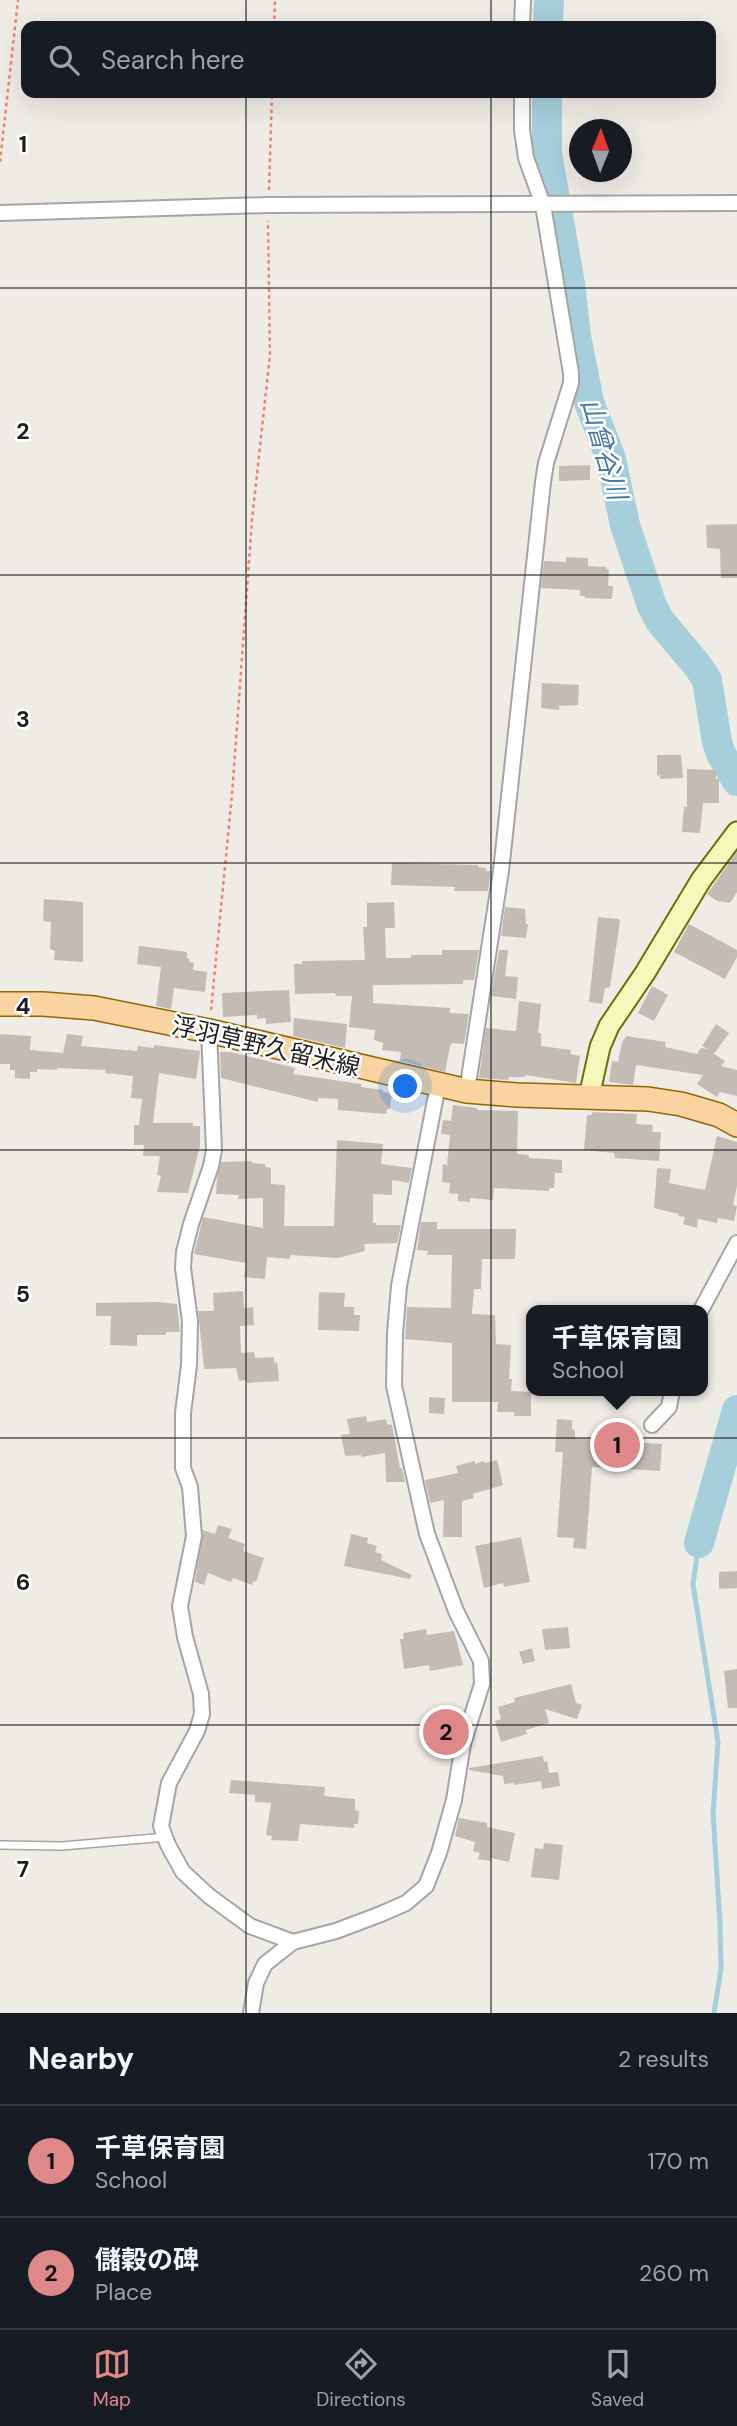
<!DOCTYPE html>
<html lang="en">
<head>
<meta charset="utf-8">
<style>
	:root { --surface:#171b24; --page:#242831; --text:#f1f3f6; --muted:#9ea1a6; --line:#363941; --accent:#de888a }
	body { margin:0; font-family:"DM Sans","Noto Sans JP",sans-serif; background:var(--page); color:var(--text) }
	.compass { position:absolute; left:569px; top:119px; width:63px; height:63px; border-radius:50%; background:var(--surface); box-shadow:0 7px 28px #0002; rotate:1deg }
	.you { position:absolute; left:406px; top:1087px; width:24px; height:24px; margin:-18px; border:5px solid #fff; border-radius:50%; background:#1a73e8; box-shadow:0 0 0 10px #1a73e833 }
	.badge { display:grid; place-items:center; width:46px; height:46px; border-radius:50%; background:var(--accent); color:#111; font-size:23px; font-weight:700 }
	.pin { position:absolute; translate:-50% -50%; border:4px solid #fff; box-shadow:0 2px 7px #0006 }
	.popup { position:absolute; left:526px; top:1305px; width:182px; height:91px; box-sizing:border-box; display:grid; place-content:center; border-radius:14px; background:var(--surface); filter:drop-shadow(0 2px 5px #0005); font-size:23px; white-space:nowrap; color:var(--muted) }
	.popup b { font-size:26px; color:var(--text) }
	.popup::after { content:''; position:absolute; left:50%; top:100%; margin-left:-14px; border:14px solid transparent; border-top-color:var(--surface) }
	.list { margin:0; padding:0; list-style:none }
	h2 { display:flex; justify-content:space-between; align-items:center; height:91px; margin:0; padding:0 28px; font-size:30px }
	h2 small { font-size:23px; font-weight:400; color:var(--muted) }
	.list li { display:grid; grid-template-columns:46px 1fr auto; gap:21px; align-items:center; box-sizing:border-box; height:112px; padding:0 28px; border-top:2px solid var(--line) }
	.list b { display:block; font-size:26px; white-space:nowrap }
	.list p { margin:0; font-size:23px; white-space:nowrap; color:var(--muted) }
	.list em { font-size:23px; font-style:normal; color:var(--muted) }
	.icon { flex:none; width:38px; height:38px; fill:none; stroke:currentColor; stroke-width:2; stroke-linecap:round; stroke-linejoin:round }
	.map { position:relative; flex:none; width:737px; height:2013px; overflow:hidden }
	.search { position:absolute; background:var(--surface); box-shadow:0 7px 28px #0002; left:21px; right:21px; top:21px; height:77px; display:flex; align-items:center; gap:18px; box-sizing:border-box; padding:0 24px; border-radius:14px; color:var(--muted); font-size:26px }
	.sheet { height:315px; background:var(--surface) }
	nav { display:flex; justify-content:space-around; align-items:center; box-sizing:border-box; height:98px; border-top:2px solid var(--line); background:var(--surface); font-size:19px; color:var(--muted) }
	nav a { display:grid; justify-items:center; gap:4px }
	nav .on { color:var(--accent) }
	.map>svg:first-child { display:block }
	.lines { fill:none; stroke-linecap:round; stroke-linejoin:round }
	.stream { stroke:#a6cfdb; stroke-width:5 }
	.river { stroke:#a6cfdb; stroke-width:30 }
	.building { fill:#c4bbb4 }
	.lane-casing { stroke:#a5a5a5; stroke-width:10 }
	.street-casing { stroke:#a5a5a5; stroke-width:18 }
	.secondary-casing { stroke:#677308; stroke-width:23 }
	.primary-casing { stroke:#956504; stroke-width:26 }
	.path { stroke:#f67d6f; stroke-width:2.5; stroke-dasharray:3.5 3.5; stroke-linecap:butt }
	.lane { stroke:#fff; stroke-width:7 }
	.street { stroke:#fff; stroke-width:14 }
	.secondary { stroke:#f4f8ba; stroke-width:19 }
	.primary { stroke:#f9d3a0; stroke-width:23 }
	.grid { fill:none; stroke:#1e1e1e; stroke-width:2; stroke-opacity:0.55 }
	.labels { text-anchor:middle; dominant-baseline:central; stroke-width:5; stroke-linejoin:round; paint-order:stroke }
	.street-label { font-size:24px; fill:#1e1e1e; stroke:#fff }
	.water-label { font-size:26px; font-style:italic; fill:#4a77a4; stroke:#fff }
	.grid-label { font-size:23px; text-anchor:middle; font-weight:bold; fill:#1e1e1e; stroke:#fff; stroke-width:5; stroke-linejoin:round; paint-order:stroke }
</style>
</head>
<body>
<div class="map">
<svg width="737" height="2013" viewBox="0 0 737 2013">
	<rect width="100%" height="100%" fill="#efece5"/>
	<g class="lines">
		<path class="stream" d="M699 1543 693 1584 718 1742 713 1814 720 1922 721 1969 714 2013"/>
		<g class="river">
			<path d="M548 26 549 0"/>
			<path d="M547 93V153L570 284 576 336 589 402 611 459 625 525 652 606 660 621 697 665 707 680 717 742 721 754 737 781"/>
			<path d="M699 1543 737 1410"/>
		</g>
	</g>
	<g class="building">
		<path d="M590 465V480L559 481V466Z"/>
		<path d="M737 524V578H721L720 549 707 548 706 525Z"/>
		<path d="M566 557 588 558V566L606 567V569L609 570 608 586H613L612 599 585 598V596H580V590L541 588 544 561 566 562Z"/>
		<path d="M542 683 579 685 578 705 559 706V710L541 708Z"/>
		<path d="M657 755H681L683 778 660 779V775L657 776Z"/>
		<path d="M687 769 714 770 716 771V779H719V803H703L700 833 682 832 684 807H687Z"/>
		<path d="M737 852V892L730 903 717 901 707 894Z"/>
		<path d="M392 863 478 865V867L486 868V871H491L488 891H454L455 887 391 885Z"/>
		<path d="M44 899 83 902V962L54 960 55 951 50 949 51 922 43 921Z"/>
		<path d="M394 902 395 928H385L386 958H411V955H442V950H479L474 980H463V984L373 985V1003L450 1008V1013L469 1014 464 1044 452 1043 450 1046 445 1072 400 1061 401 1052 382 1050 383 1043 374 1040 375 1030 349 1027 352 996H336L335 993 295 994 294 964H302V961L365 960 363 927H367V903Z"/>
		<path d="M505 907 525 909 526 924H528L526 938 501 936Z"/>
		<path d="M598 917 619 919 620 922 610 987 605 988 602 1004 589 1002Z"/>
		<path d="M689 924 737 950V957L725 979 674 952Z"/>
		<path d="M139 946 187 952V958L189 959V962L194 963 193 970 207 972 205 992 174 988 171 1009 156 1006 161 967 137 964Z"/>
		<path d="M499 950H508L505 976 518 977 516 999 491 996Z"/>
		<path d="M652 986 668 995 654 1021 638 1013Z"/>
		<path d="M289 990 291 1022 266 1024V1018L257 1019V1015L223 1017 222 993Z"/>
		<path d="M519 1001 541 1004 538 1033H541V1046L571 1050 570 1054 580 1056 576 1083 525 1075V1077H509L508 1080 479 1078 486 1028 516 1031Z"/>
		<path d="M294 1018 347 1024 345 1048 293 1036Z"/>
		<path d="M716 1024 729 1033 714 1054 725 1061 721 1066 737 1070V1096L720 1092 717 1097 697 1084 703 1075 636 1065 633 1085 609 1082 612 1061 618 1062 622 1042 626 1036 666 1042 665 1047 697 1054 701 1048 708 1049 702 1046Z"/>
		<path d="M0 1034 31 1036 30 1050 63 1053 67 1034 83 1036 81 1046 137 1051 138 1046 154 1048V1045L200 1051 196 1079 159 1073 153 1123H193V1126H200V1146L188 1193 157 1192 161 1176 157 1175 160 1156H143L144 1145H134V1125H139L142 1099 131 1098 133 1076 105 1073 106 1070 57 1068V1070L37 1069V1072H30V1079L15 1078V1070H10V1064H0Z"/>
		<path d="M220 1052H231L295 1068 293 1074 361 1084V1087L383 1090V1092L392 1093 390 1109H387L386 1114 338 1110V1099L318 1098V1102L221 1078Z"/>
		<path d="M453 1105 477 1108V1110L518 1111 517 1154 529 1155V1158L562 1160V1173H555L554 1188H549V1191L494 1188 493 1200 470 1198V1202L458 1201V1194L449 1193 450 1183 442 1182 443 1164 447 1165 450 1135 441 1134 443 1120 451 1121Z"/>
		<path d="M592 1112 637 1114 636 1124 653 1125 652 1132H661L659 1161 615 1158 614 1153 584 1150 587 1115H592Z"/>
		<path d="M717 1136 737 1142V1186L733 1205 737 1206 734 1221 718 1218 717 1223 698 1219 697 1228 683 1224 685 1217 678 1216 679 1214 654 1208 657 1168 671 1169 669 1183 705 1190Z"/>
		<path d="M337 1140 383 1144 381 1164 412 1168 409 1183 392 1180V1195L373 1194V1223H376V1225H401L397 1243 364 1244 365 1251 338 1258 290 1255V1259L267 1257 265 1279 244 1277 246 1263 194 1254 203 1217 263 1228V1198L238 1199 239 1195 216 1194 217 1178 221 1162 252 1161V1163L265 1164V1167L271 1168V1184L285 1185 284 1226H334Z"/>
		<path d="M421 1222H437V1229H516L515 1259H482L481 1289H474L472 1314 495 1315 496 1344 511 1345 509 1379H512L511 1391 531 1392V1416H514V1412H497L498 1402H452V1343L405 1339 407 1307 451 1308 452 1255H427L428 1251 417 1250Z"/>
		<path d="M243 1291 244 1308 253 1307 254 1325 240 1326 241 1353 254 1352 255 1358 274 1357V1363L277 1362 278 1368 279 1381 247 1383 246 1380 239 1381 236 1368 204 1369 198 1311H214L213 1293Z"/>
		<path d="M319 1292 345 1293 344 1307H354V1315H360L359 1331 318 1330Z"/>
		<path d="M157 1302 177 1304 180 1332H166V1335H137V1346L110 1345 111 1316H96V1303Z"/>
		<path d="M429 1397 445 1398 444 1414 429 1413Z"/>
		<path d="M366 1416 367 1422 386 1419 387 1424 392 1425 400 1468H402L405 1482H386L385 1453 361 1457V1455L345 1456 341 1435 350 1434 347 1419Z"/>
		<path d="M557 1419 572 1420V1429L575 1430V1438L662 1444 660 1471 592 1467 586 1549 573 1548 574 1538 557 1537 563 1452H555Z"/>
		<path d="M497 1460 503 1485 473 1494 474 1498 462 1501V1537H443L444 1500 430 1503 425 1480 458 1473 456 1466 475 1461V1464L484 1461 485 1463Z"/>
		<path d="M218 1525 232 1529 228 1538 245 1544 243 1551 264 1558 256 1582 253 1581 252 1585 233 1578 231 1582 208 1573 204 1585 195 1582 203 1530 215 1534Z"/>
		<path d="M351 1534 368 1538 367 1543 377 1546 375 1552 382 1554 381 1560 412 1575 410 1579 344 1566Z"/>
		<path d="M521 1537 530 1582 504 1587 503 1583 484 1588 475 1546Z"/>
		<path d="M737 1571V1588L719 1589V1572Z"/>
		<path d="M568 1627 570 1648 545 1650 542 1629Z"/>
		<path d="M426 1629 427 1635 454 1631 463 1665 430 1671 429 1665 404 1669 400 1639H404L403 1633Z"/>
		<path d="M532 1648 535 1661 523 1664 519 1652Z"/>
		<path d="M737 1669V1708H728L724 1671Z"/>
		<path d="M571 1684 576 1703 582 1705 577 1719 545 1709 549 1723 526 1730 527 1734 501 1742 495 1721 501 1719 498 1707 515 1702 514 1698Z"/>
		<path d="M543 1756 544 1762 547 1761 549 1773 558 1772 560 1786 542 1789 541 1781 514 1785V1783L504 1784 503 1776 469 1770V1768Z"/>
		<path d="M231 1780 325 1787 324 1796 355 1799V1810L359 1811 358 1824H354V1828L300 1824 298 1841 271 1840 272 1836 266 1835 271 1803 255 1802V1795L229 1793Z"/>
		<path d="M459 1818 487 1823V1827L515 1833 509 1862 491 1858 490 1861 478 1859 480 1853 473 1851 475 1842 455 1836Z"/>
		<path d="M544 1843 563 1845 559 1880 531 1877 535 1848 543 1849Z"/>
	</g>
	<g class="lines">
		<defs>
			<path id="lane" d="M0 1845 62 1846 166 1837"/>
			<g id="street">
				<path d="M522 26 523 0"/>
				<path d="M0 213 268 205 737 203"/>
				<path d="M209 1031 214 1150 211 1166 191 1224 184 1252 183 1268 190 1321 189 1365 183 1413V1468L190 1487 194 1536 180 1606 185 1637 201 1694 202 1714 197 1731 169 1783 161 1826 168 1845 183 1872 209 1896 250 1926 293 1942"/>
				<path d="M467 1091 501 871 543 482 546 463 571 383V373L543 205 526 158 522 130V93"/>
				<path d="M701 1310 737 1243"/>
				<path d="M652 1425 669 1407 672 1391"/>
				<path d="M251 2013 256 1983 265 1964 293 1942 336 1931 381 1914 406 1903 426 1886 439 1853 454 1800 463 1744 482 1684 481 1661 456 1611 427 1534 394 1386 395 1333 399 1286 438 1085"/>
			</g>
			<path id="secondary" d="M589 1097 600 1047 609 1026 645 973 701 880 737 832"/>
			<path id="primary" d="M0 1004H43L94 1008 209 1031 467 1091 517 1095 648 1099 681 1104 719 1115 737 1125"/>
		</defs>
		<use href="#lane" class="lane-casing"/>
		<use href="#street" class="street-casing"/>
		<use href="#secondary" class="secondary-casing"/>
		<use href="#primary" class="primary-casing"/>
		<g class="path">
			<path d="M274 26 275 0"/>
			<path d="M0 162 18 0"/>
			<path d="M269 190 272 93"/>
			<path d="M211 1010 232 795 252 520 270 355 268 221"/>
		</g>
		<use href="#lane" class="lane"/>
		<use href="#street" class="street"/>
		<use href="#secondary" class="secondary"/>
		<use href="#primary" class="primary"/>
	</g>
	<path class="grid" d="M246 0V26M491 0V26M246 93V2013M491 93V2013M0 288H737M0 575H737M0 863H737M0 1150H737M0 1438H737M0 1725H737"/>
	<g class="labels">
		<g class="street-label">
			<text transform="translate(266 1046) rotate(13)">浮羽草野久留米線</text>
		</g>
		<g class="water-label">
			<text transform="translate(604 449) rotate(74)">山曾谷川</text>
		</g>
	</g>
	<g class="grid-label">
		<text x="23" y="152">1</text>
		<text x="23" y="439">2</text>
		<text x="23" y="727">3</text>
		<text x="23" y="1014">4</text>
		<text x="23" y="1302">5</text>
		<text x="23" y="1590">6</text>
		<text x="23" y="1877">7</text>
	</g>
</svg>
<svg class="compass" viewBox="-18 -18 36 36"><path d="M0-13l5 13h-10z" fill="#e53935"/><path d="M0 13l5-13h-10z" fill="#9ea1a6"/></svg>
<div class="you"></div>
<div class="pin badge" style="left:617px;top:1445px">1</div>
<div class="popup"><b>千草保育園</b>School</div>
<div class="pin badge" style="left:446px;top:1732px">2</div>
<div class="search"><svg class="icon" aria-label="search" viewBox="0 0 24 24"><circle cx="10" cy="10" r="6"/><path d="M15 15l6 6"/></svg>Search here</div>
</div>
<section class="sheet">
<h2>Nearby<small>2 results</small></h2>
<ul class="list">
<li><span class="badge">1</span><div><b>千草保育園</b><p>School</p></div><em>170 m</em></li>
<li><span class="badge">2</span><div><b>儲穀の碑</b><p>Place</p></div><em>260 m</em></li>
</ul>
</section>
<nav>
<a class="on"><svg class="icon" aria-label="map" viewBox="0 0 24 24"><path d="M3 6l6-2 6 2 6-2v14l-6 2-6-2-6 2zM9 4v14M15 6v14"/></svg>Map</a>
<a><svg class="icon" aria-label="directions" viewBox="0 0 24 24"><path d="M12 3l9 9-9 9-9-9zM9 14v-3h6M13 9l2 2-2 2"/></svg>Directions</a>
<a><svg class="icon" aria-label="saved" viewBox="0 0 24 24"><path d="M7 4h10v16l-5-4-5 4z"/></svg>Saved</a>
</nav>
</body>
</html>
